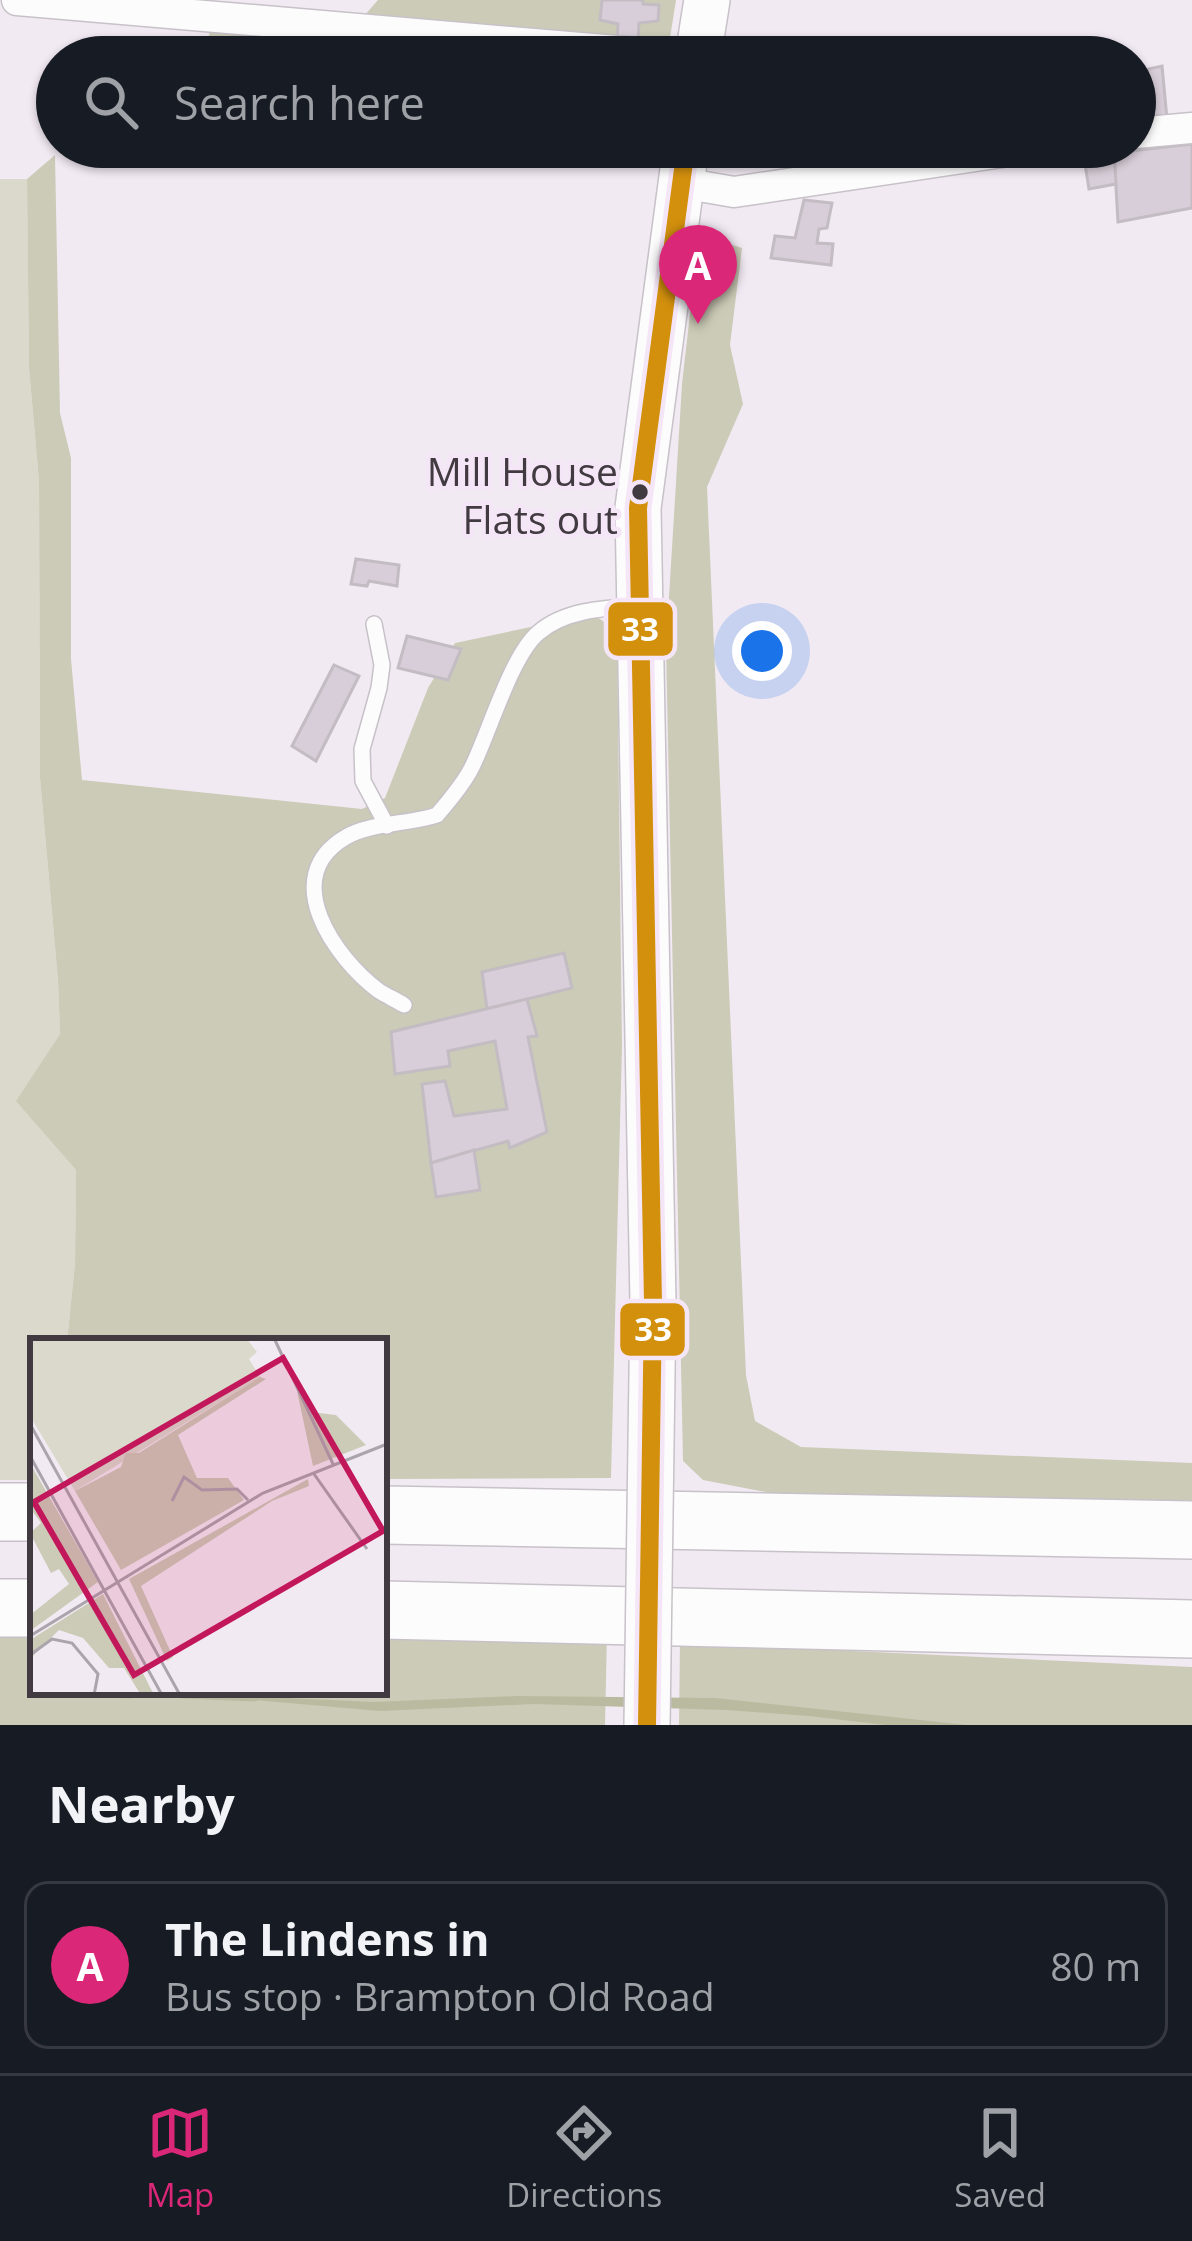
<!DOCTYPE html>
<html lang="en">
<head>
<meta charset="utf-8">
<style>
	:root { --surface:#171b24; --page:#242831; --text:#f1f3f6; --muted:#9ea1a6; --line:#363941; --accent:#db2777 }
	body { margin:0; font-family:"Open Sans",sans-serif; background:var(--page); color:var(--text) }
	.you { position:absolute; left:762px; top:651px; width:42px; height:42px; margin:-30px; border:9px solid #fff; border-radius:50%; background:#1a73e8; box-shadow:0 0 0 18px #1a73e833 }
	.badge { display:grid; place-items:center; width:78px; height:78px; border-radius:50%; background:var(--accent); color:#fff; font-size:39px; font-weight:700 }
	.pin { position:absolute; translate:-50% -99px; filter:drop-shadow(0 3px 6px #0008) }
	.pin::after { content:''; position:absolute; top:63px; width:42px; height:36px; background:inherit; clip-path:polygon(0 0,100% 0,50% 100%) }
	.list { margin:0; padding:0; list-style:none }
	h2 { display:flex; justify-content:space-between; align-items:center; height:156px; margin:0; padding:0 48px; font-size:51px }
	h2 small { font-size:39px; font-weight:400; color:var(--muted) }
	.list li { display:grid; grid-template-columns:78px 1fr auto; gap:36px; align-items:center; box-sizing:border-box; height:168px; margin:0 24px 24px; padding:0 24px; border:3px solid var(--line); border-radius:24px }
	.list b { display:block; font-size:45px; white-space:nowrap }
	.list p { margin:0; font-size:39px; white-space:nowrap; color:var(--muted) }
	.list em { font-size:39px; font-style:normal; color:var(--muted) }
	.icon { flex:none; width:66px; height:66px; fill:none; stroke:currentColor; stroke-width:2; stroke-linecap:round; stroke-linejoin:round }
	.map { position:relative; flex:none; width:1192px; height:1725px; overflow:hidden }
	.search { position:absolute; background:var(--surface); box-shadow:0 3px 9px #0004; left:36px; right:36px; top:36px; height:132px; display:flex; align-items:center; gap:30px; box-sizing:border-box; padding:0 42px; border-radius:66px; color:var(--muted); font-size:45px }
	.sheet { height:348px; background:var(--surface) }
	nav { display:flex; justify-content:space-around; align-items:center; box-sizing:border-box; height:168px; border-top:3px solid var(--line); background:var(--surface); font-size:33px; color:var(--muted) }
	nav a { display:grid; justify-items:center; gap:6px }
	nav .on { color:var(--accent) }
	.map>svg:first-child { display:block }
	.green { fill:#dad9cc }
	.forest { fill:#cccbb7 }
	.water { fill:#babaa0 }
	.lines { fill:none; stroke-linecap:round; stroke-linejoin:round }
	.stream { stroke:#babaa0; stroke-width:9 }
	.building { fill:#d8ced9; stroke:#c3bcc3; stroke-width:3 }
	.service-casing { stroke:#c7c1c8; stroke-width:18 }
	.minor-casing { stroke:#c7c1c8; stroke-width:33 }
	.secondary-casing { stroke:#c7c1c8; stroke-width:48 }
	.motorway-casing { stroke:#c7c1c8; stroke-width:60 }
	.service { stroke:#fdfcfd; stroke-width:15 }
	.minor { stroke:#fdfcfd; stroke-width:30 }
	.secondary { stroke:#fdfcfd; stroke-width:45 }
	.motorway { stroke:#fdfcfd; stroke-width:57 }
	.secondary-bridge-casing { stroke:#c7c1c8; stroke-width:48; stroke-linecap:butt }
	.secondary-bridge { stroke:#fdfcfd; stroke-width:45 }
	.bus-1-casing { stroke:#f5e6f7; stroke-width:27 }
	.bus-1 { stroke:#d3900d; stroke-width:18 }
	.bus-dot { fill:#413a41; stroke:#f5e6f7; stroke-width:4.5 }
	.labels { text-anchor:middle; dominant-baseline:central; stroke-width:9; stroke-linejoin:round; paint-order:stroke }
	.bus-label { font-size:39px; fill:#413a41; stroke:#f5e6f7; text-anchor:end }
	.inset-road { fill:none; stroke:#aba4ac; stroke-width:3 }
	.view { fill:#c2185b; fill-opacity:0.15; stroke:#c2185b; stroke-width:6 }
	.inset-edge { fill:none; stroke:#413a41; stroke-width:6 }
	.line-badge { stroke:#f5e6f7; stroke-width:4.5 }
	.badge-label { font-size:33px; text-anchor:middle; font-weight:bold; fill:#fff }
</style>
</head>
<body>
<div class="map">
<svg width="1192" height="1725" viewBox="0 0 1192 1725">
	<rect width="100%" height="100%" fill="#f2eaf3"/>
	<path class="green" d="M0 179H27L29 368 39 481 40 778 58 980 60 1034 17 1101 76 1170 75 1264 67 1341H33V1480H0Z"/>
	<g class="forest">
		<path d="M378 0H676L667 57H214L207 43 211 27 364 16Z"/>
		<path d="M55 155 60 413 71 458V659L82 780 362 809 385 798 428 688 455 643 593 614 617 631 622 1046 611 1478 384 1479V1341H67L75 1264 76 1170 16 1101 60 1034 58 980 40 778 39 481 29 368 27 179Z"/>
		<path d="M699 234 742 248 730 345 743 404 707 487 746 1375 755 1421 801 1447 1192 1463V1510L771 1493 703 1480 683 1461 666 646 682 384Z"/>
		<path d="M384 1625 607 1633 605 1725H0V1629H33V1692H384Z"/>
		<path d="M700 1635 853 1651 1192 1667V1725H679L680 1640Z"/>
	</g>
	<path class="water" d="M82 1692H160L374 1702 517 1696 715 1698 967 1725H886L809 1716 726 1710 534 1704 380 1711 241 1699Z"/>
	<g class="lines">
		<g class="stream">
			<path d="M81 1692 130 1694"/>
			<path d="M182 1694 255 1697"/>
		</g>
	</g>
	<g class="building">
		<path d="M602 0H643V4L659 5 658 21 639 23 638 42H617L618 24 600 20Z"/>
		<path d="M1162 66 1167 119 1135 125V72Z"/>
		<path d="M1192 144V208L1118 222 1114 153Z"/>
		<path d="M1114 153 1116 184 1089 189 1084 158Z"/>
		<path d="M804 200 832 203 827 228 819 229 817 243 833 244 831 265 771 258 775 236 795 238Z"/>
		<path d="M356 559 399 565 397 586 369 581 367 586 351 584Z"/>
		<path d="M407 636 461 649 448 680 398 668Z"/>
		<path d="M334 665 359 676 316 761 292 746Z"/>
		<path d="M564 953 572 988 487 1009 482 972Z"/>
		<path d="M527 999 537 1036 528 1037 547 1132 510 1148 508 1141 431 1163 422 1084 445 1081 454 1116 507 1109 495 1041 448 1051 450 1066 395 1074 391 1032Z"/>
		<path d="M474 1150 480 1190 436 1197 431 1163Z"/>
	</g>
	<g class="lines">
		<defs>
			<g id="service">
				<path d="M374 624 382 665 379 688 362 749 363 781 387 826"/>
				<path d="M404 1005C396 1000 387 996 379 991 335 958 277 877 346 837 369 823 410 824 437 815 449 801 462 786 471 769 488 736 511 656 538 633 564 610 604 608 637 606"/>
			</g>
			<g id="minor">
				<path d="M17 0 687 57"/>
				<path d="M1135 133 1192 128"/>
				<path d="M682 183 734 192 1036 147"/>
			</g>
			<g id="secondary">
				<path d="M698 57 707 0"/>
				<path d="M653 1303 638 508 686 147"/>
			</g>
			<g id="motorway">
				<path d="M0 1512H33"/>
				<path d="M384 1515 1192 1530"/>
				<path d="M0 1608H33"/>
				<path d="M384 1610 1192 1629"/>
			</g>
		</defs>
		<use href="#service" class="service-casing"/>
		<use href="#minor" class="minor-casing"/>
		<use href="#secondary" class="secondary-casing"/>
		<use href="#motorway" class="motorway-casing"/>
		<use href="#service" class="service"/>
		<use href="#minor" class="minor"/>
		<use href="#secondary" class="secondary"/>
		<use href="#motorway" class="motorway"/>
		<defs>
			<path id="secondary-bridge" d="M647 1725 653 1303"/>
		</defs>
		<use href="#secondary-bridge" class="secondary-bridge-casing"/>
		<use href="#secondary-bridge" class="secondary-bridge"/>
		<defs>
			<path id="bus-1" d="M647 1725 653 1303 638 508 686 147"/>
		</defs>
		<use href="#bus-1" class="bus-1-casing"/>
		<use href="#bus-1" class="bus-1"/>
	</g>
	<circle class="bus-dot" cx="640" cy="492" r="10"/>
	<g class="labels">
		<g class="bus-label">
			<text x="618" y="470">Mill House<tspan x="618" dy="48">Flats out</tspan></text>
		</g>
	</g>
	<g transform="translate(30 1338)">
		<rect width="357" height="357" fill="#f2eaf3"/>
		<path d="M0 0H216L227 14 219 21 230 39 45 153 0 78Z" fill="#dad9cc"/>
		<path d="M230 39 236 41 148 97 167 140H198L214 162 91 232 45 153 91 129 96 115H109ZM267 53 281 74 306 77 336 107 283 128ZM0 125 68 244 0 293V277L39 246 29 231 21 235 0 195 11 185 0 170ZM278 141 279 148 242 163 111 248 143 319 137 323 99 241ZM73 256 124 357H111L94 330H79L53 300 29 292 0 321V302Z" fill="#cccbb7"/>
		<path class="inset-road" d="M244 0 303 126M0 86 150 357M0 118 132 357M284 136 337 211M142 163 154 139 172 152 207 151 218 162M0 298 233 155 357 106M0 317 22 301 42 305 68 336 64 357"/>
		<path class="view" d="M253 20 353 193 104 337 4 164Z"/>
		<rect width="357" height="357" class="inset-edge"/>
	</g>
	<g class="line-badge">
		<rect x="606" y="600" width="69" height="58" rx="12" fill="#d3900d"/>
		<rect x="618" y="1301" width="69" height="57" rx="12" fill="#d3900d"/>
	</g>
	<g class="badge-label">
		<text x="640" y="641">33</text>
		<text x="653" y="1341">33</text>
	</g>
</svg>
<div class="you"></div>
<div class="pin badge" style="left:698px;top:324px">A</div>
<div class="search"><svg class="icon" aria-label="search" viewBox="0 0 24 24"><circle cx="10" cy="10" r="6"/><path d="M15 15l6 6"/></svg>Search here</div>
</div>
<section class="sheet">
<h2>Nearby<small></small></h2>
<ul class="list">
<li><span class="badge">A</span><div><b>The Lindens in</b><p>Bus stop · Brampton Old Road</p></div><em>80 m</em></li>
</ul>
</section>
<nav>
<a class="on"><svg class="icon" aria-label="map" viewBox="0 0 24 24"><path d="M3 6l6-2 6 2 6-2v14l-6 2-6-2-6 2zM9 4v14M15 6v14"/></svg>Map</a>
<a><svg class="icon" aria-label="directions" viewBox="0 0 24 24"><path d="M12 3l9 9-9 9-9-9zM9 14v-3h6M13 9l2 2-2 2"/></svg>Directions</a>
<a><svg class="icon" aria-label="saved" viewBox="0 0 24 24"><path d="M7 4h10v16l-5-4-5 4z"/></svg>Saved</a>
</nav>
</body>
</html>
